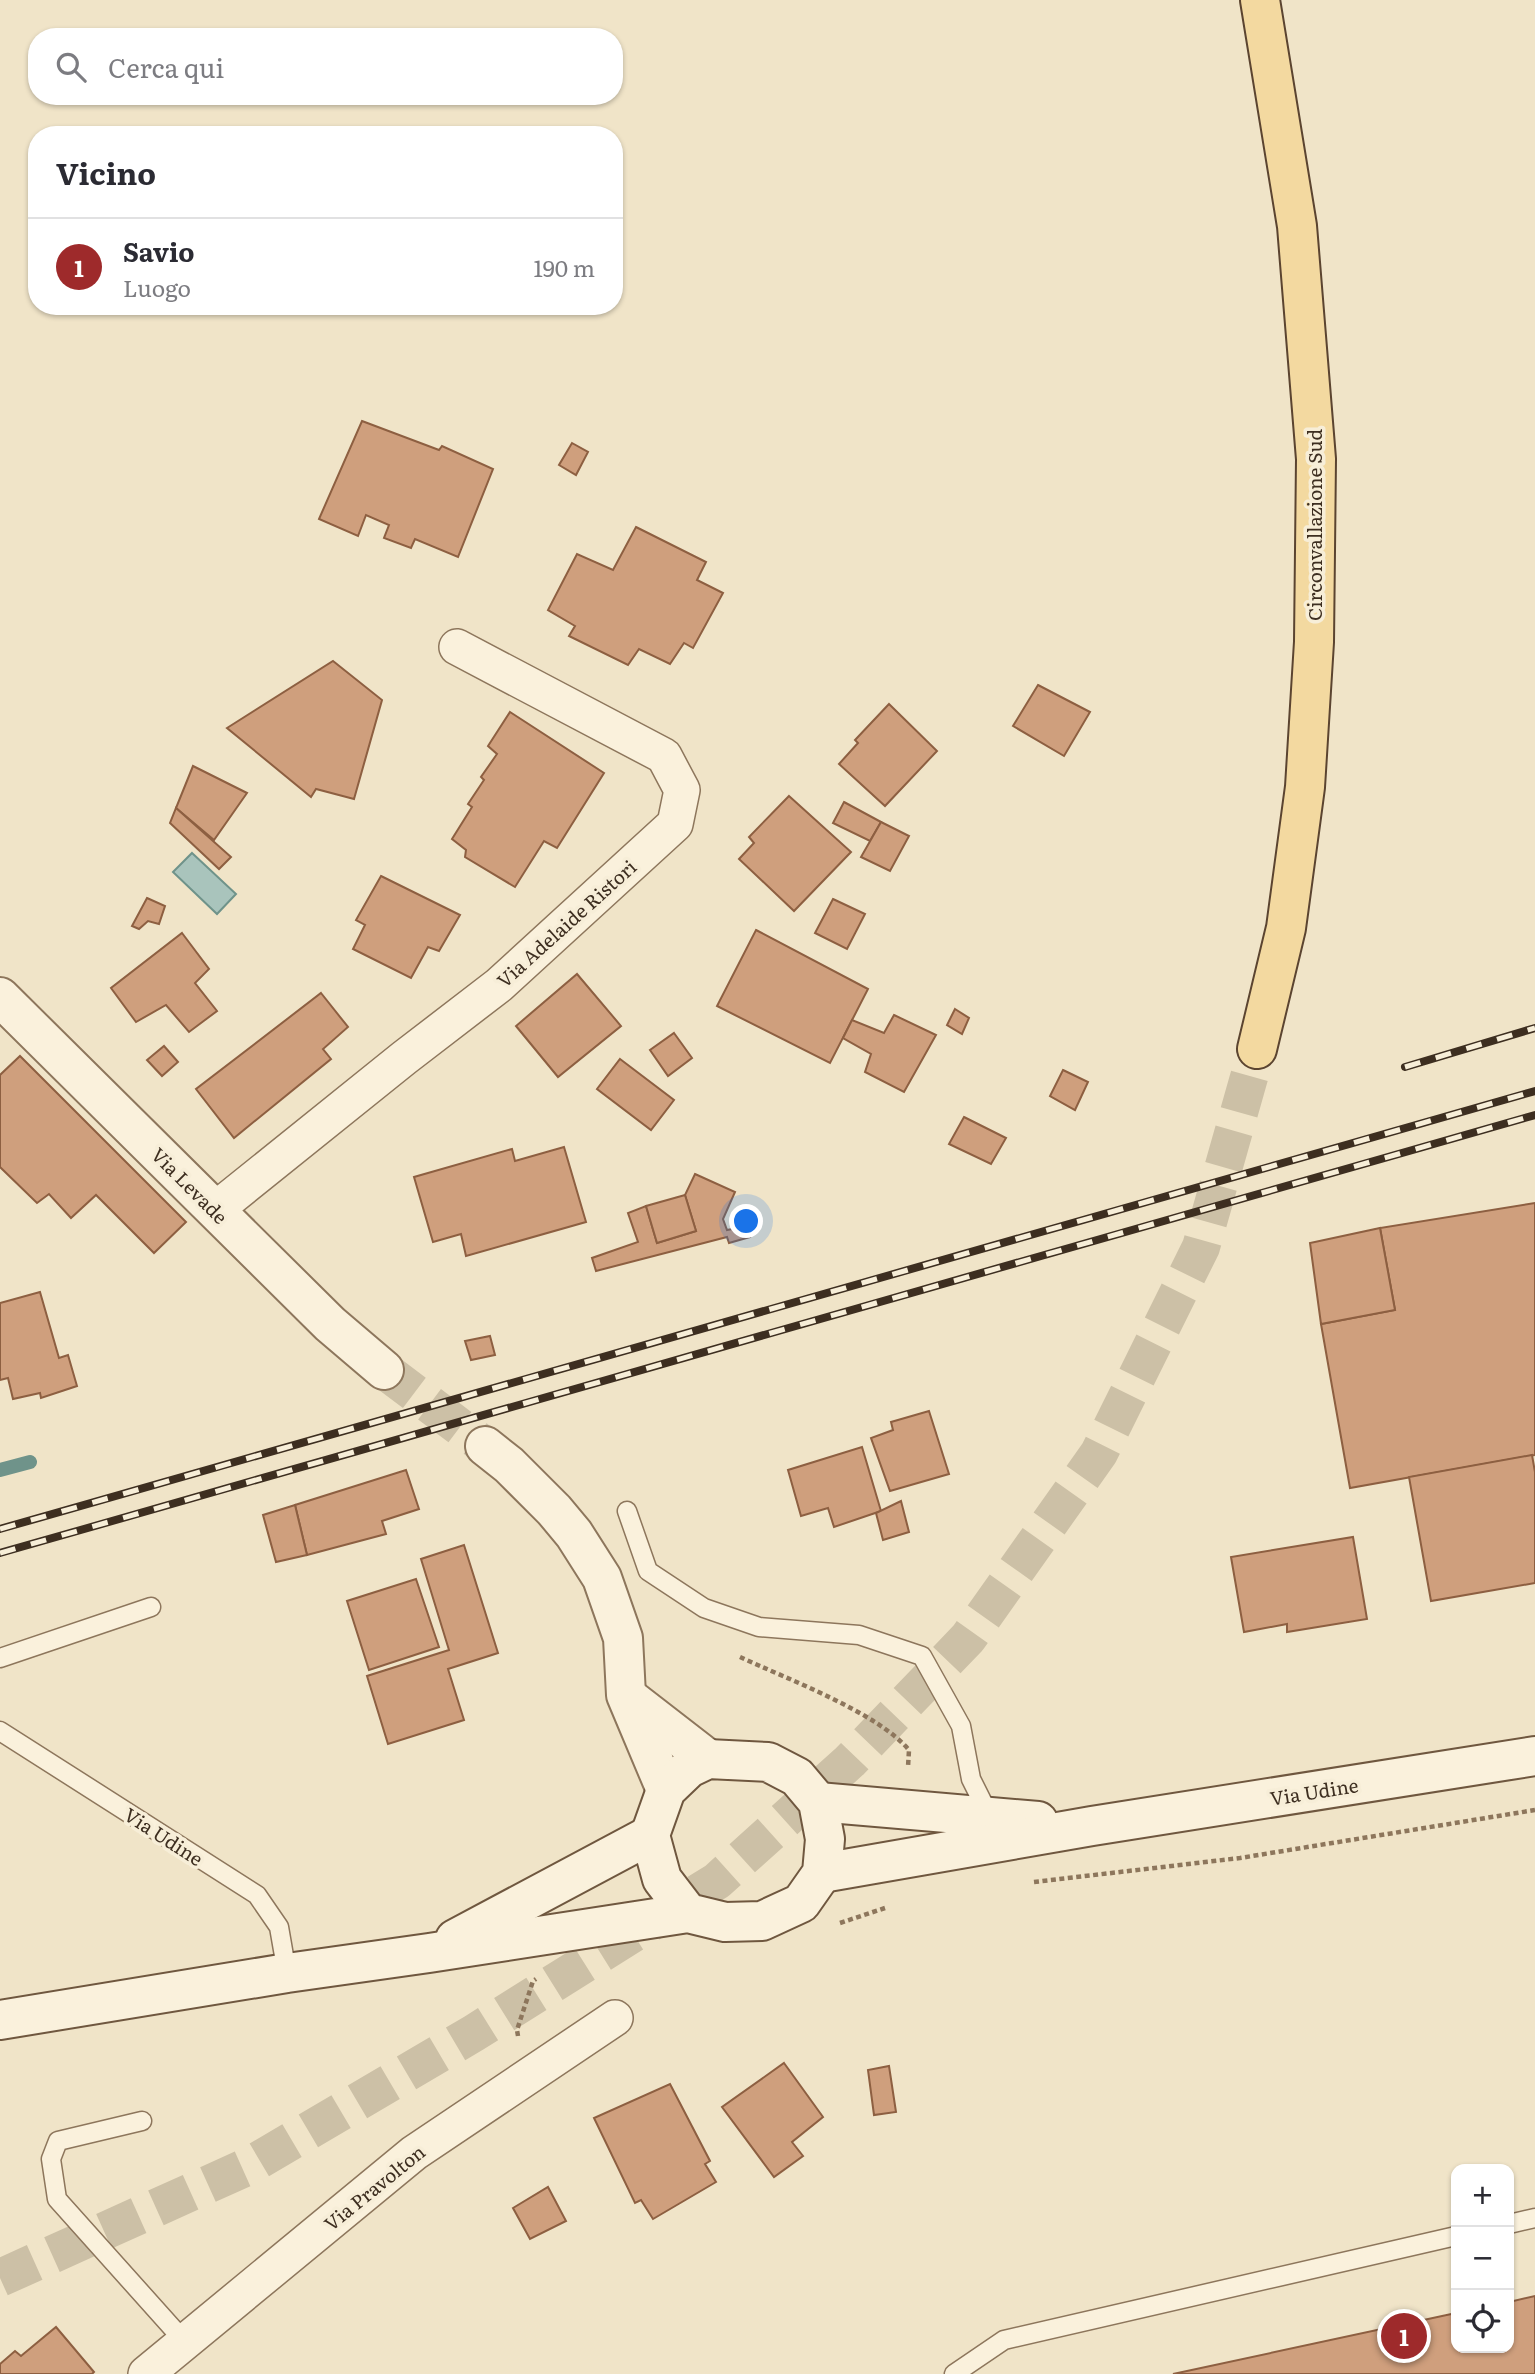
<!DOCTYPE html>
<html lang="it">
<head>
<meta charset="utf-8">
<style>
	:root { --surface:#fff; --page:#f7f7f7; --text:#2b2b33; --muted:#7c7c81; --line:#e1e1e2; --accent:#9e2a2b }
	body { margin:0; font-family:Literata,serif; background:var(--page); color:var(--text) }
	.controls { position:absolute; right:21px; bottom:21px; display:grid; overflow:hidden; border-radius:14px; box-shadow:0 2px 5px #0004 }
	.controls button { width:63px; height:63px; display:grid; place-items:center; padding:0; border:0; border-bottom:2px solid var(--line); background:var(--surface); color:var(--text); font:35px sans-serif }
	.you { position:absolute; left:747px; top:1222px; width:24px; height:24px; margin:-18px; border:5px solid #fff; border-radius:50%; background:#1a73e8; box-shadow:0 0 0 10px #1a73e833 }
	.badge { display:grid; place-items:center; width:46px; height:46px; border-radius:50%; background:var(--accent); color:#fff; font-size:23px; font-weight:700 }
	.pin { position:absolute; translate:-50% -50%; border:4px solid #fff; box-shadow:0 2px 7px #0006 }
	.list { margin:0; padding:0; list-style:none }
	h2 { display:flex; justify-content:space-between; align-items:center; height:91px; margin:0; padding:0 28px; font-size:30px }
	h2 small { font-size:23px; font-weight:400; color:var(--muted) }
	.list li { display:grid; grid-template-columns:46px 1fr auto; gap:21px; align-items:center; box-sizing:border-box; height:98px; padding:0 28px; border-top:2px solid var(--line) }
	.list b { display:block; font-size:26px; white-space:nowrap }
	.list p { margin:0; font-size:23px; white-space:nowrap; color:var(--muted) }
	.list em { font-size:23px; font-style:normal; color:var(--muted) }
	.icon { flex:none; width:38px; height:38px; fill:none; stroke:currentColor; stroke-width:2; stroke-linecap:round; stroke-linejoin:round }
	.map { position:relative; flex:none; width:1535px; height:2374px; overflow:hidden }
	.search { position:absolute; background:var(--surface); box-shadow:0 2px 5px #0004; left:28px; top:28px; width:595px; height:77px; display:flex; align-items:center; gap:18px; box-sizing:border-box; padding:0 24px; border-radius:28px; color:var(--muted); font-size:26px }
	.panel { position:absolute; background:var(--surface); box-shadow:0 2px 5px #0004; left:28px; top:126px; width:595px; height:189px; border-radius:28px }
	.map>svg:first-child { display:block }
	.water { fill:#a9c4bc; stroke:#6f938a; stroke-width:2 }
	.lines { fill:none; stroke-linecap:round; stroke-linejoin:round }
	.stream { stroke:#6f938a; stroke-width:14 }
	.building { fill:#cf9f7d; stroke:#8d5f41; stroke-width:2 }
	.tertiary-tunnel { stroke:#ccc0a6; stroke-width:38; stroke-dasharray:38 19; stroke-linecap:butt }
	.primary-tunnel { stroke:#ccc0a6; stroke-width:38; stroke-dasharray:38 19; stroke-linecap:butt }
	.service-casing { stroke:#8d765c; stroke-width:21 }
	.minor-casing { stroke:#8d765c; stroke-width:38 }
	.tertiary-casing { stroke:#8d765c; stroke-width:42 }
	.secondary-casing { stroke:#6f573f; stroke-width:42 }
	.primary-casing { stroke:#5b4430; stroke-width:42 }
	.path { stroke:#8d765c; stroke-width:4.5; stroke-dasharray:5 3.5; stroke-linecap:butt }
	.service { stroke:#faf1dc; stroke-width:18 }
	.minor { stroke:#faf1dc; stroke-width:35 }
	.tertiary { stroke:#faf1dc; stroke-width:38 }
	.secondary { stroke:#faf1dc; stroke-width:38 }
	.primary { stroke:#f3d9a0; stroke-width:38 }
	.rail-casing { stroke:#3d2e20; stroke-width:8 }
	.rail { stroke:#f7eed8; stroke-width:5; stroke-dasharray:16; stroke-linecap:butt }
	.labels { text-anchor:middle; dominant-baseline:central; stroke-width:7; stroke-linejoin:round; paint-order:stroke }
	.street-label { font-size:19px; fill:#3d2e20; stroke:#f7eed8 }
</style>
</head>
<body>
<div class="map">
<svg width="1535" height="2374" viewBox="0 0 1535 2374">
	<rect width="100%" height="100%" fill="#f0e4c8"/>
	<path class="water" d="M192 853 236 894 217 914 173 872Z"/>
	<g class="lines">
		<path class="stream" d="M0 1470 30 1462"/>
	</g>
	<g class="building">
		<path d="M362 421 439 450 442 446 493 469 458 557 415 539 411 548 384 538 389 525 366 515 358 536 319 519Z"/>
		<path d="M572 443 588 452 576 475 559 465Z"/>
		<path d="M636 527 706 562 697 580 723 593 693 648 684 643 670 664 639 649 628 665 569 636 575 626 548 610 577 554 613 570Z"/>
		<path d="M333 661 382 700 354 799 316 789 311 797 227 728Z"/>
		<path d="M1038 685 1090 712 1064 756 1013 726Z"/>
		<path d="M889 704 937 751 885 806 839 764 858 743 855 740Z"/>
		<path d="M510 712 604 773 557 848 544 841 515 887 465 857 466 850 452 839 472 807 468 804 484 780 481 777 497 754 488 746Z"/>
		<path d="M193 766 247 793 214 840 176 808Z"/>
		<path d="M789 796 851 852 794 911 739 859 754 843 749 837Z"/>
		<path d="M844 802 881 822 870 841 833 823Z"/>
		<path d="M176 808 231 857 219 869 170 823Z"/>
		<path d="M881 822 909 836 890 871 861 857Z"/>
		<path d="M381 876 460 915 439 951 428 947 411 978 353 949 365 925 356 920Z"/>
		<path d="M147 898 165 906 159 924 148 921 139 929 132 926Z"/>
		<path d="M833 899 865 914 847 949 815 933Z"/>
		<path d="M756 930 868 989 830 1063 717 1006Z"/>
		<path d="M182 933 209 969 195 983 217 1011 189 1032 166 1005 136 1022 111 988Z"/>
		<path d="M577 974 621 1026 558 1077 516 1026Z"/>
		<path d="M321 993 348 1027 323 1049 331 1059 234 1138 196 1089Z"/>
		<path d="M955 1009 969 1018 962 1034 947 1025Z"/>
		<path d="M894 1015 936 1035 904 1092 865 1072 871 1054 843 1038 852 1020 884 1033Z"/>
		<path d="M674 1033 692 1058 668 1076 650 1050Z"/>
		<path d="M164 1046 178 1062 162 1076 147 1060Z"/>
		<path d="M20 1056 186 1222 154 1253 96 1195 71 1218 49 1194 37 1203 0 1167V1075Z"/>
		<path d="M620 1059 674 1100 651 1130 597 1089Z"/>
		<path d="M1063 1070 1088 1082 1075 1110 1050 1096Z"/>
		<path d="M964 1117 1006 1138 991 1164 949 1144Z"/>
		<path d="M564 1147 586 1222 466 1256 461 1234 433 1242 414 1177 512 1149 515 1161Z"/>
		<path d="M695 1174 735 1192 723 1219 727 1230 747 1226 750 1237 729 1243 727 1237 596 1271 592 1258 638 1242 628 1213 646 1206 657 1243 696 1231 685 1195Z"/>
		<path d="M685 1195 696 1231 657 1243 646 1206Z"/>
		<path d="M1535 1203V1455L1350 1488 1321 1324 1395 1310 1380 1228Z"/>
		<path d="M1380 1228 1395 1310 1321 1324 1310 1243Z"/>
		<path d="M40 1292 59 1358 68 1355 77 1386 41 1398 40 1393 13 1399 8 1378 0 1380V1303Z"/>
		<path d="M490 1336 495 1355 471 1360 465 1341Z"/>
		<path d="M929 1411 949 1474 890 1491 871 1438 893 1430 891 1422Z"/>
		<path d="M862 1447 881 1511 834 1527 828 1508 801 1516 788 1470Z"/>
		<path d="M1532 1455 1535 1472V1583L1431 1601 1409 1477Z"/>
		<path d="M406 1470 419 1509 382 1521 386 1534 307 1555 295 1505Z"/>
		<path d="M901 1501 909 1532 883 1540 876 1513Z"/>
		<path d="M295 1505 307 1555 276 1562 263 1515Z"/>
		<path d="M1353 1537 1367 1619 1287 1632V1624L1244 1632 1231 1557Z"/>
		<path d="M464 1545 498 1653 448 1669 464 1720 388 1744 367 1676 449 1650 421 1559Z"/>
		<path d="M416 1579 439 1647 369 1670 347 1601Z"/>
		<path d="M784 2063 823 2117 792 2142 803 2156 774 2177 722 2107Z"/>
		<path d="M889 2066 896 2112 874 2115 868 2070Z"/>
		<path d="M670 2084 710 2161 705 2164 716 2182 653 2219 641 2200 635 2203 594 2118Z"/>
		<path d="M548 2187 566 2221 530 2239 513 2208Z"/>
		<path d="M1535 2296V2374H1173L1456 2313V2348H1509V2302Z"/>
		<path d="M56 2327 94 2372 92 2374H0V2364L15 2351 21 2356Z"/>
	</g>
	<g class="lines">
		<path class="tertiary-tunnel" d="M384 1370 485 1446"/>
		<path class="primary-tunnel" d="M0 2278 249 2166 474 2033 717 1881 850 1761 968 1638 1099 1453 1201 1247 1257 1049"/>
		<defs>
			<g id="service">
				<path d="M627 1511 648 1571 704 1608 759 1627 859 1635 922 1656 961 1726 971 1779 990 1817"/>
				<path d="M0 1658 151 1607"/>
				<path d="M0 1731 257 1895 279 1927 287 1973"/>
				<path d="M142 2121 58 2141 51 2159 57 2199 185 2342"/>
				<path d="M1509 2224 1535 2218"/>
				<path d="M954 2374 1004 2340 1456 2236"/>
			</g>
			<g id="minor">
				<path d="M215 1210 404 1058 499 985 675 824 682 790 664 756 457 647"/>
				<path d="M146 2374 414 2153 615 2018"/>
			</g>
			<g id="tertiary">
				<path d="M0 997 330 1324 384 1370"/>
				<path d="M485 1446 509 1465 554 1510 574 1534 602 1578 623 1638 626 1695 666 1790"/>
				<path d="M628 1697 708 1759"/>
			</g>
			<g id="secondary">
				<path d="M818 1802 1038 1821"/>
				<path d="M822 1873 1092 1826 1535 1756"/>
				<path d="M455 1939 650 1835"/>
				<path d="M0 2020 287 1973 429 1953 688 1913 725 1922 762 1921 801 1903 822 1873 825 1839 818 1802 797 1777 768 1762 708 1759 689 1768 666 1790 650 1835 662 1879 688 1913"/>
			</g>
			<path id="primary" d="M1257 1049 1286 928 1305 787 1314 642 1316 459 1297 226 1260 0"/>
		</defs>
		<use href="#service" class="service-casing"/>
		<use href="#minor" class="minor-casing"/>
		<use href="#tertiary" class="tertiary-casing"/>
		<use href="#secondary" class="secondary-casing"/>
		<use href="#primary" class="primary-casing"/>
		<g class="path">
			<path d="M740 1657C787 1679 877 1712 909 1750L908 1767"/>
			<path d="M1034 1882 1240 1858 1535 1810"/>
			<path d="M840 1923 885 1908"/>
			<path d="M518 2036 517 2030 533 1981 536 1979"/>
		</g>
		<use href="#service" class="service"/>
		<use href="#minor" class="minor"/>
		<use href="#tertiary" class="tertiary"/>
		<use href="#secondary" class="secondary"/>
		<use href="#primary" class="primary"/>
		<defs>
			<g id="rail">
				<path d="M1405 1067 1535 1028"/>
				<path d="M0 1529 1535 1091"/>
				<path d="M0 1553 1535 1115"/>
			</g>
		</defs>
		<use href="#rail" class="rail-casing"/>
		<use href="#rail" class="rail"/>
	</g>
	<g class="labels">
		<g class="street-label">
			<text transform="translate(1314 525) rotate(-90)">Circonvallazione Sud</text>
			<text transform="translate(566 923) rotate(-42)">Via Adelaide Ristori</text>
			<text transform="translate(190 1185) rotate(45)">Via Levade</text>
			<text transform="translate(1314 1791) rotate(-9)">Via Udine</text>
			<text transform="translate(164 1836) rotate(33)">Via Udine</text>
			<text transform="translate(374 2187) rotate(-39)">Via Pravolton</text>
		</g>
	</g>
</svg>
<div class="controls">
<button>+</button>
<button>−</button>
<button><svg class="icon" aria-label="locate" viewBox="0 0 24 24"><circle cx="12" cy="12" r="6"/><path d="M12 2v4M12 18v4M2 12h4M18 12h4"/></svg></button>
</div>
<div class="you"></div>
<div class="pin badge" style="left:1404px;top:2336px">1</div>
<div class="search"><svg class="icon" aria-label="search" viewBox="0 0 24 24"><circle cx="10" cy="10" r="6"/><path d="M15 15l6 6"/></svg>Cerca qui</div>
<section class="panel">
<h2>Vicino<small></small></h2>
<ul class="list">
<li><span class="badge">1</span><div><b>Savio</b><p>Luogo</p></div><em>190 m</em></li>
</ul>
</section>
</div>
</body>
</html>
